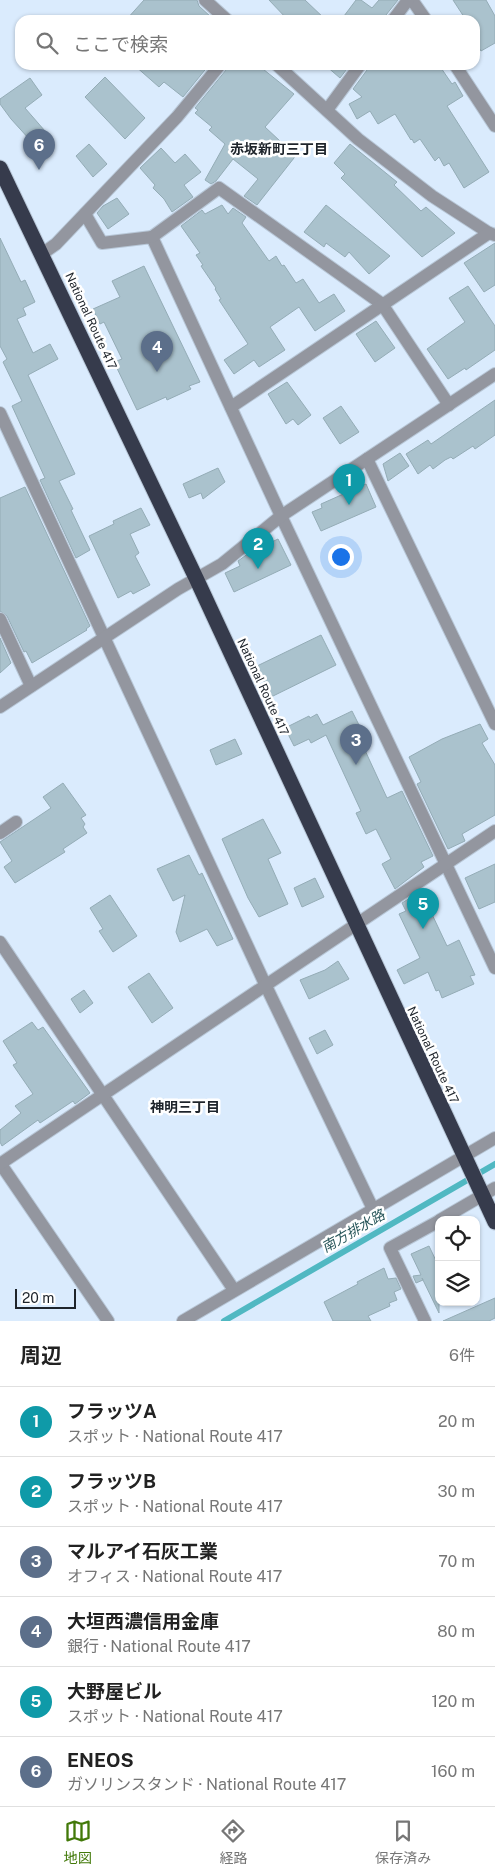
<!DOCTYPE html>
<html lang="ja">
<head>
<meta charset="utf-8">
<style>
	:root { --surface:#fff; --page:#f2f2f2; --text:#222; --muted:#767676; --line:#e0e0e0; --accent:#427909 }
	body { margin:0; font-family:"Public Sans","Noto Sans JP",sans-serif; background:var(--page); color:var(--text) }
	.controls { position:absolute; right:15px; bottom:15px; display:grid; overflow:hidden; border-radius:10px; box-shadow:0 1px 4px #0004 }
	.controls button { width:45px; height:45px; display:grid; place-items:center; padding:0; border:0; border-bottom:1px solid var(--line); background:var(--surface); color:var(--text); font:25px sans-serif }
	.scale { position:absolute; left:15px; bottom:12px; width:61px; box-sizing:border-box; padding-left:5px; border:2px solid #1e242b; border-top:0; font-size:14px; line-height:18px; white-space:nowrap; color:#1e242b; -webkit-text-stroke:4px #fff; paint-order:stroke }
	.you { position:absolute; left:340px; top:556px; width:18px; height:18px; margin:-12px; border:4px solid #fff; border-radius:50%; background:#1a73e8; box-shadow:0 0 0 8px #1a73e833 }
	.badge { display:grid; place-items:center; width:32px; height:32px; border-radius:50%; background:var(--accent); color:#fff; font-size:16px; font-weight:700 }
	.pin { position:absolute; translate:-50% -41px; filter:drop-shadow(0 1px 2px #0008) }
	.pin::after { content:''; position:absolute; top:26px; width:18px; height:15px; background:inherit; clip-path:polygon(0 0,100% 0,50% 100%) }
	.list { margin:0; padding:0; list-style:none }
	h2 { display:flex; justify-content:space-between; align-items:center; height:65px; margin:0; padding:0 20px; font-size:21px }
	h2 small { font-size:16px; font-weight:400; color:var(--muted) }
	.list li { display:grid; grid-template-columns:32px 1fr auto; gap:15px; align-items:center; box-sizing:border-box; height:70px; padding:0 20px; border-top:1px solid var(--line) }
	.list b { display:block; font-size:19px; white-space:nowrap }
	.list p { margin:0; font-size:16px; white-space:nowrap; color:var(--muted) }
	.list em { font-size:16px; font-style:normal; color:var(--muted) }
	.icon { flex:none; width:28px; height:28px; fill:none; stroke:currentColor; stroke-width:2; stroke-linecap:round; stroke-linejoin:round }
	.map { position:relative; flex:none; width:495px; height:1321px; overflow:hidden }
	.search { position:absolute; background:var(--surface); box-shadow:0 1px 4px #0004; left:15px; right:15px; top:15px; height:55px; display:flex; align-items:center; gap:12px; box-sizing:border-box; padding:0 18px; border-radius:15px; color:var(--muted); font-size:19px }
	.sheet { height:485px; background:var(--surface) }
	nav { display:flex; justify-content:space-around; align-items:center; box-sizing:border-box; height:70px; border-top:1px solid var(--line); background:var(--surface); font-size:14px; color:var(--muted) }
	nav a { display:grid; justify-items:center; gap:2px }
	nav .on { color:var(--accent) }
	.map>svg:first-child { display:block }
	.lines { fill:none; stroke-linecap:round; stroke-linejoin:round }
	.stream { stroke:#50b8c2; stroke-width:6 }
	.building { fill:#aac2cd; stroke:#94acb6 }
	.street-casing { stroke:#b8c7d7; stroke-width:14 }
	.highway-casing { stroke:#b8c7d7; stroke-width:17 }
	.street { stroke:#93969f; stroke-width:12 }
	.highway { stroke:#363b4c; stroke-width:15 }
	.labels { text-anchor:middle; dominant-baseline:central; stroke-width:5; stroke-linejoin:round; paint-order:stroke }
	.street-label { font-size:12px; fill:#1e242b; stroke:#fff }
	.neighbourhood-label { font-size:14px; font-weight:bold; fill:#1e242b; stroke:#fff }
	.water-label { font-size:14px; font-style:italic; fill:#28565a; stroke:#fff }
</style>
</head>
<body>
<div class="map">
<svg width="495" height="1321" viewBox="0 0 495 1321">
	<rect width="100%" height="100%" fill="#daebfd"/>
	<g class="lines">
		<path class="stream" d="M224 1321 495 1164"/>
	</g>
	<g class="building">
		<path d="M144 0H197L199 6 211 17 209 20H126Z"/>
		<path d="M269 0H305L326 20H288Z"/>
		<path d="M356 0H361L372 8 379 0H398L386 15 385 20H341Z"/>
		<path d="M453 0H486L495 16V43L481 51 475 41V20H466Z"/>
		<path d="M134 65H209L183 97 164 82 159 87Z"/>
		<path d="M228 65H258L294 94 265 127 295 155 294 158 257 205 244 196 258 179 233 159 216 181 211 184 205 180 225 144 209 130 212 127 195 113 198 110 195 108 226 70Z"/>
		<path d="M325 65H350L340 78Z"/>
		<path d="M368 65H439L452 84 455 82 463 96 447 106 489 172 464 188 449 163 444 166 439 157 435 161 420 139 414 143 412 139 411 140 395 114 378 124 370 111 357 119 349 104 362 97 353 89 367 70Z"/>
		<path d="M105 77 145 118 125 139 85 97Z"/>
		<path d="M30 78 42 95 25 108 45 131 30 140 11 119 0 104V99Z"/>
		<path d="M89 144 107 164 93 177 76 156Z"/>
		<path d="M350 144 397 182 394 185 421 211 426 207 455 233 422 257 341 178 345 174 334 163Z"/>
		<path d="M161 148 175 163 185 154 201 172 184 185 193 197 172 212 164 199 153 188 155 185 140 168Z"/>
		<path d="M117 198 129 214 108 229 97 213 103 206Z"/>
		<path d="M222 205 228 214 233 208 246 217 242 223 269 261 276 256 282 266 284 265 296 283 303 279 319 303 334 294 345 311 315 331 299 307 270 327 285 350 259 367 254 360 234 374 224 360 248 344 219 300 221 299 215 289 216 288 201 266 203 265 196 255 200 253 181 226 202 210 205 214Z"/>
		<path d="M326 205 390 256 369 274 349 252 345 257 326 243 324 247 304 232Z"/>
		<path d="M0 238 21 282 25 280 35 302 23 308 26 315 17 319 33 353 50 344 58 359 28 375 75 474 59 481 73 509 71 510 90 550 76 558 40 480 45 478 12 406 22 401 3 362 7 359 0 346Z"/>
		<path d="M495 243V285L484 292 464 263Z"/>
		<path d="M144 266 200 382 189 386 191 389 167 400 166 397 137 410 114 362 122 359 104 322 100 324 93 309 120 297 112 281Z"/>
		<path d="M468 286 495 326V350L466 370 465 368 448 379 427 349 465 322 449 298Z"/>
		<path d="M376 321 395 348 375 362 356 334Z"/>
		<path d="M287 382 311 415 298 425 293 419 286 424 268 394Z"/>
		<path d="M495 400V435L475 449 473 446 453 459 451 457 445 460 433 469 430 465 418 474 406 454 428 440 431 444Z"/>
		<path d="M341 406 359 432 340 444 323 418Z"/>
		<path d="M400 453 409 466 388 481 383 464Z"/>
		<path d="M218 468 225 482 203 499 201 493 189 498 183 484Z"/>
		<path d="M366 484 376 507 321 531 312 512 322 508 321 504Z"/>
		<path d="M25 487 90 626 86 629 87 630 32 663 26 651 24 652 7 616 0 611V498Z"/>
		<path d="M141 508 150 525 130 534 139 553 135 556 150 585 133 594 131 591 118 598 89 536 114 524 113 521Z"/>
		<path d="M278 539 291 565 234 592 225 573 240 566 238 561 249 553Z"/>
		<path d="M321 635 336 665 271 697 257 666Z"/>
		<path d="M0 638 11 663 0 673Z"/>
		<path d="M352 711 362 731 357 733 387 798 402 791 433 856 421 862 424 867 395 889 382 864 391 859 376 829 366 834 356 813 361 811 326 735 311 743 309 739 294 746 285 728 309 716 310 718 317 714 323 725Z"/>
		<path d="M480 724 488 739 482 743 495 765V815L462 834 465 841 448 849 417 784 421 782 409 757 442 739Z"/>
		<path d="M235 739 242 754 216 765 210 750Z"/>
		<path d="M63 783 86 815 81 818 85 824 83 827 87 833 63 849 65 852 15 883 4 867 12 861 0 842 51 808 43 797Z"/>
		<path d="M263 819 281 853 268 859 288 904 259 917 248 898 222 839Z"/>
		<path d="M189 855 199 875 202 873 233 939 217 946 207 929 180 942 176 932 185 895 173 901 157 869Z"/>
		<path d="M495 864V902L479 909 465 878Z"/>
		<path d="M315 878 324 897 302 907 294 888Z"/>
		<path d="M421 891 447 946 459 940 475 975 470 976 474 984 442 998 439 990 436 991 428 972 404 984 397 970 420 958 399 914 406 911 402 903Z"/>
		<path d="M110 895 137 936 113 952 99 931 103 929 90 908Z"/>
		<path d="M338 961 349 979 309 999 300 980 325 970Z"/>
		<path d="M149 973 173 1008 152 1023 128 987Z"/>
		<path d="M84 990 93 1003 80 1013 71 999Z"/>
		<path d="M32 1022 38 1030 43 1027 90 1093 75 1104 73 1101 40 1123 38 1120 2 1146 0 1142V1130L21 1113 15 1106 33 1094 13 1065 17 1063 3 1041Z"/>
		<path d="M325 1030 333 1045 317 1054 309 1038Z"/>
		<path d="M429 1246 439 1267V1313L422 1278 423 1280 416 1283 413 1276 421 1275 411 1254Z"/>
		<path d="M384 1268 388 1279 396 1278 401 1289 394 1292 397 1300 389 1303 390 1306 368 1316 371 1321H333L324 1302 358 1284 357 1282Z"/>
		<path d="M495 1298V1318L489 1321H443Z"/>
	</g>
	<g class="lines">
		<defs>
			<g id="street">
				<path d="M205 0 227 20"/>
				<path d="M412 0 426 20"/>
				<path d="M393 20 408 0"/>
				<path d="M277 65 358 139 432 196 489 233 495 235"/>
				<path d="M455 65 495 126"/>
				<path d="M327 110 360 65"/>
				<path d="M85 214 102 243 152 237 281 516 495 968"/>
				<path d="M152 237 219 188 382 304 449 405"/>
				<path d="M42 254 56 244 177 117 220 65"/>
				<path d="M231 407 489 233"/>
				<path d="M0 413 265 984 373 1209"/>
				<path d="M367 459 495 724"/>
				<path d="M0 619 31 686"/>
				<path d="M0 707 178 589 222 564 281 516 495 374"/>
				<path d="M0 833 16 822"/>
				<path d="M0 942 234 1290"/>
				<path d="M0 1163 108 1321"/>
				<path d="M0 1164 495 831"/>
				<path d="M440 1220 495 1188"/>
				<path d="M183 1321 495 1138"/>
				<path d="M425 1321 390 1248 439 1221"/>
			</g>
			<path id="highway" d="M0 168 196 578 495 1222"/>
		</defs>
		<use href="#street" class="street-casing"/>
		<use href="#highway" class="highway-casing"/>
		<use href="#street" class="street"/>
		<use href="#highway" class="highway"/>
	</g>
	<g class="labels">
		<g class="street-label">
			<text transform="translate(91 321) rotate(65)">National Route 417</text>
			<text transform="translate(263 687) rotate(65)">National Route 417</text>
			<text transform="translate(433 1055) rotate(65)">National Route 417</text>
		</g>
		<g class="neighbourhood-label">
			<text x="279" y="149">赤坂新町三丁目</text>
			<text x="185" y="1107">神明三丁目</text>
		</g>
		<g class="water-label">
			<text transform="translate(353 1231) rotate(-30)">南方排水路</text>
		</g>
	</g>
</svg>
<div class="controls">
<button><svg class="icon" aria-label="locate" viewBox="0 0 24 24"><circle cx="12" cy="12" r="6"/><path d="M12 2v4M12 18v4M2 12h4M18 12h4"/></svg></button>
<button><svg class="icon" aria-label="layers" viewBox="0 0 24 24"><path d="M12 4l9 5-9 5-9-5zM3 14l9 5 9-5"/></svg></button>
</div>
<div class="scale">20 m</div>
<div class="you"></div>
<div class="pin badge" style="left:349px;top:505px;background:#0f9aa8">1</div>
<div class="pin badge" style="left:258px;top:569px;background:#0f9aa8">2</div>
<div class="pin badge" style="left:356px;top:765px;background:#5c6f8a">3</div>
<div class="pin badge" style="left:157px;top:372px;background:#5c6f8a">4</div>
<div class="pin badge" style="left:423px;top:929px;background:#0f9aa8">5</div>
<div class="pin badge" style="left:39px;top:170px;background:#5c6f8a">6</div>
<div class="search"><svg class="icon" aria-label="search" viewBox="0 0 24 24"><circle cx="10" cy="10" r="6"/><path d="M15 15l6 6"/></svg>ここで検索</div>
</div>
<section class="sheet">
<h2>周辺<small>6件</small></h2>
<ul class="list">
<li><span class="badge" style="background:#0f9aa8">1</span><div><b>フラッツA</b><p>スポット · National Route 417</p></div><em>20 m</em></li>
<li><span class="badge" style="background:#0f9aa8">2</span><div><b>フラッツB</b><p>スポット · National Route 417</p></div><em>30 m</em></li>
<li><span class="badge" style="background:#5c6f8a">3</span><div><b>マルアイ石灰工業</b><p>オフィス · National Route 417</p></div><em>70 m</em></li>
<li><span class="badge" style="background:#5c6f8a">4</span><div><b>大垣西濃信用金庫</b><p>銀行 · National Route 417</p></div><em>80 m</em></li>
<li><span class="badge" style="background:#0f9aa8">5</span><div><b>大野屋ビル</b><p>スポット · National Route 417</p></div><em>120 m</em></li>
<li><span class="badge" style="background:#5c6f8a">6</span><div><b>ENEOS</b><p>ガソリンスタンド · National Route 417</p></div><em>160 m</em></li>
</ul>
</section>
<nav>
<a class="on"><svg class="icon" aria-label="map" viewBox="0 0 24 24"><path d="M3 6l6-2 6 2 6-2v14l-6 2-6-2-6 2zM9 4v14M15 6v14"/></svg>地図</a>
<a><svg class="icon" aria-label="directions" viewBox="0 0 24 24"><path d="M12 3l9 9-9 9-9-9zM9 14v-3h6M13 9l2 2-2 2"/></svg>経路</a>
<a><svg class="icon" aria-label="saved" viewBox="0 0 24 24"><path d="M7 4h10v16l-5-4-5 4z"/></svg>保存済み</a>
</nav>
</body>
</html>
